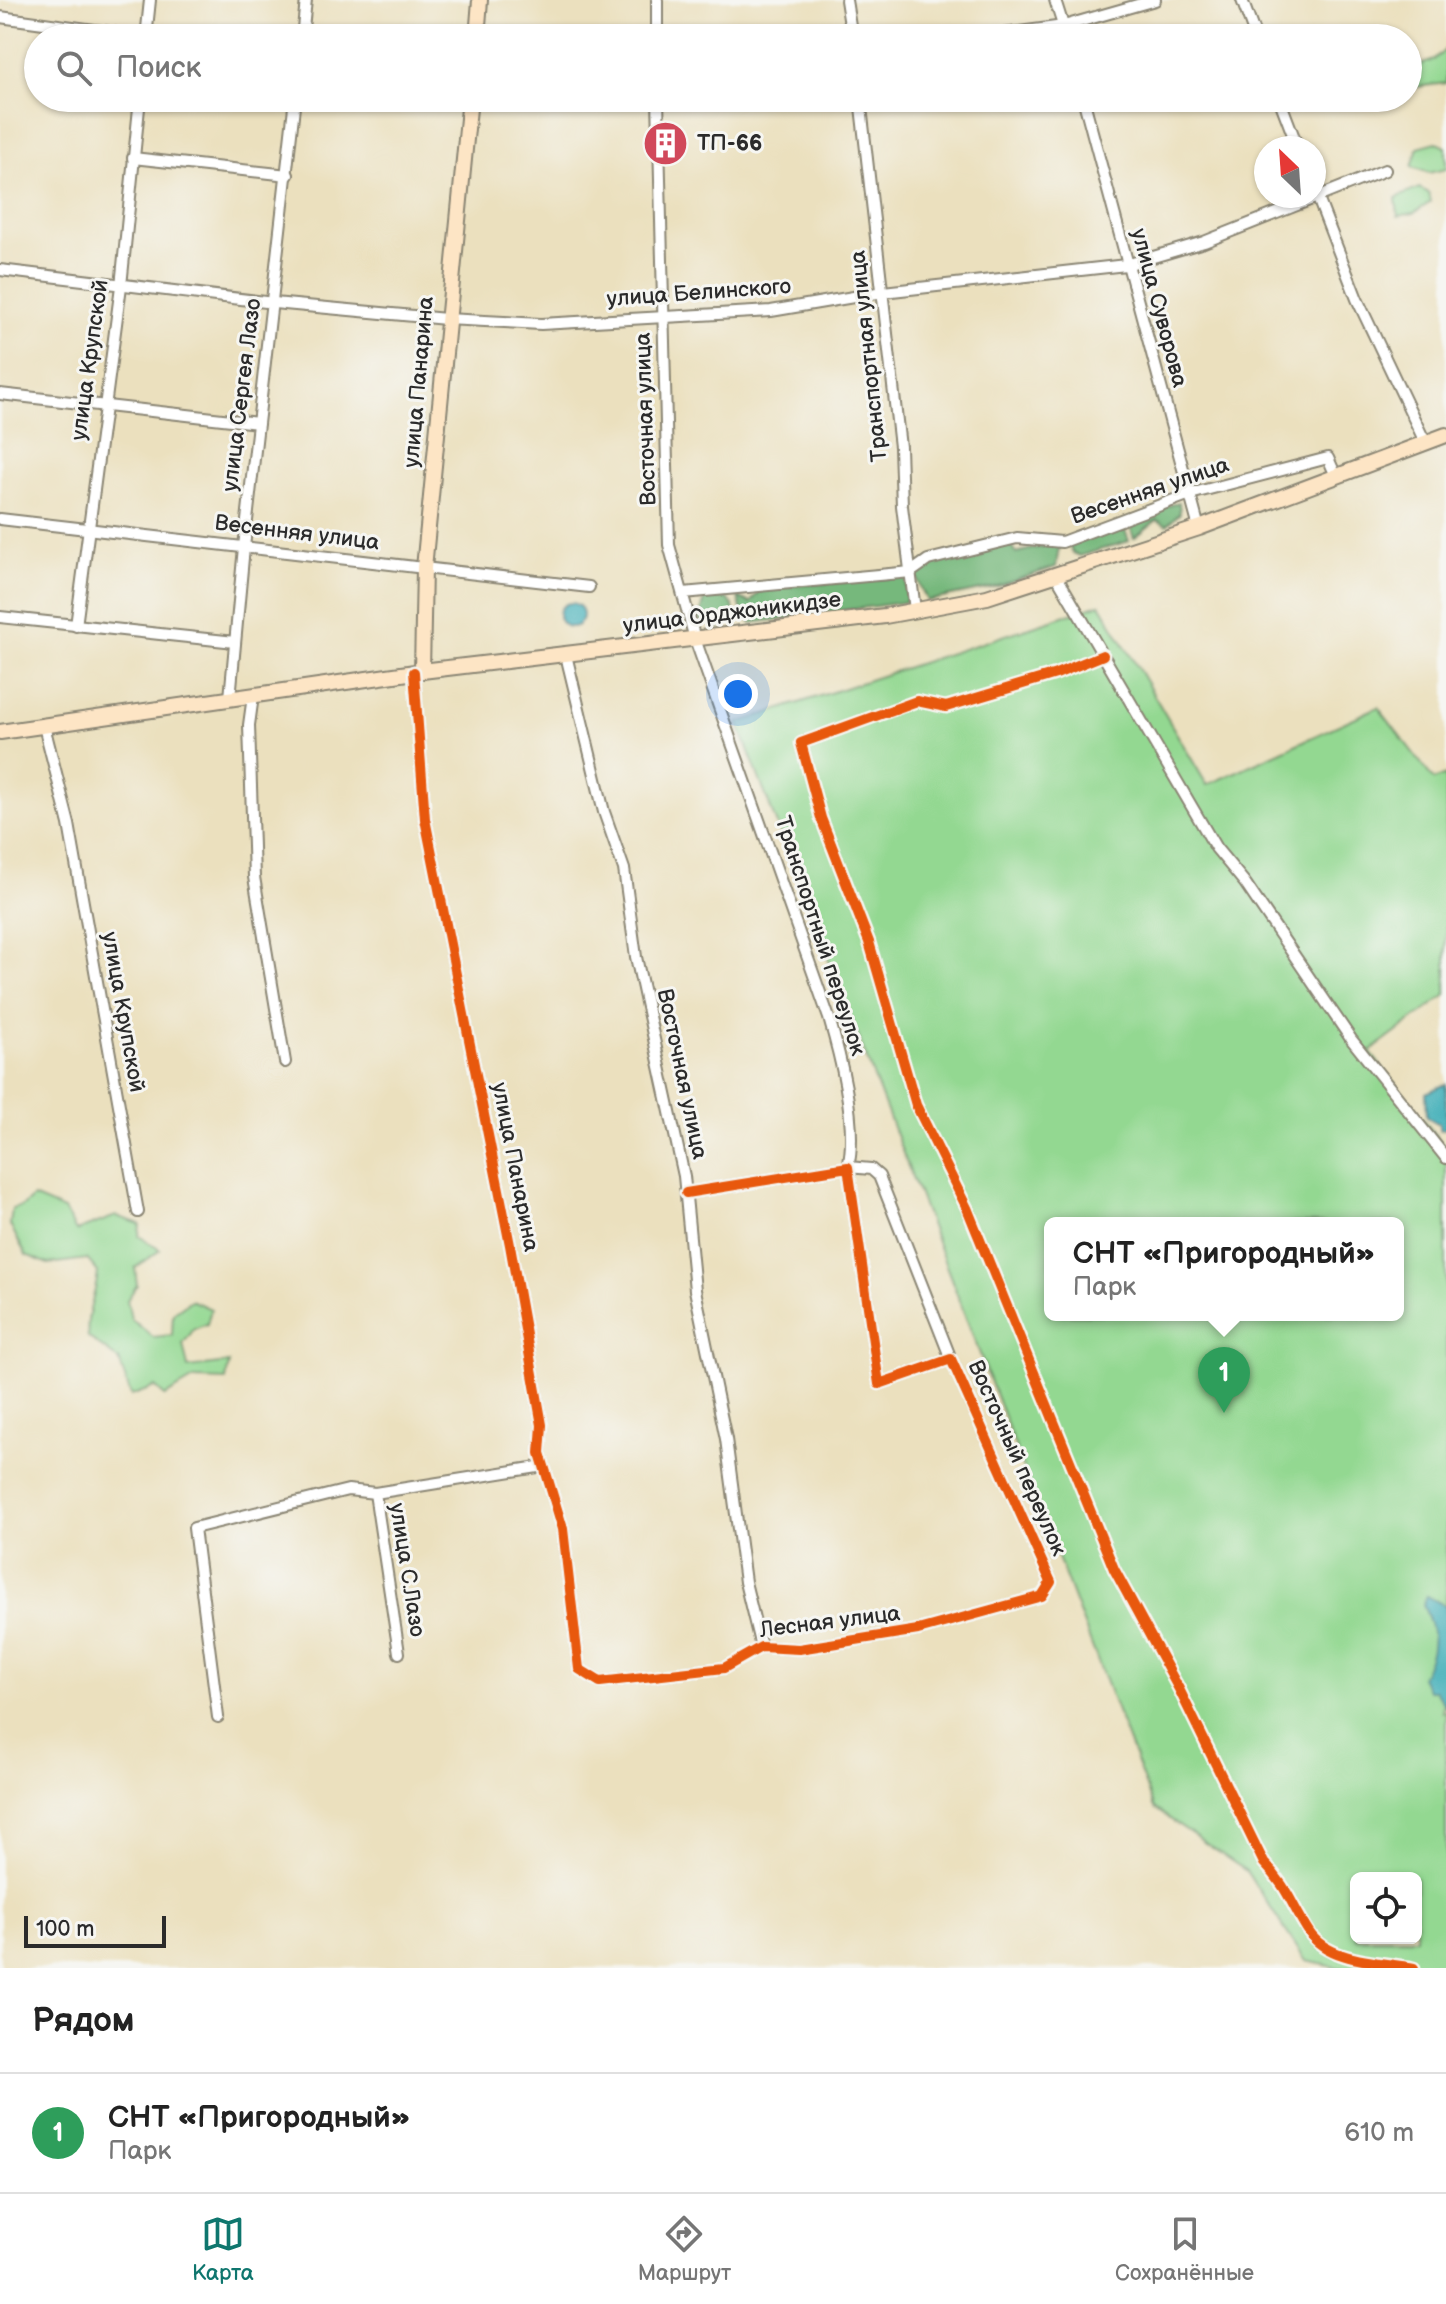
<!DOCTYPE html>
<html lang="ru">
<head>
<meta charset="utf-8">
<style>
	:root { --surface:#fff; --page:#f6f6f6; --text:#222; --muted:#767676; --line:#e0e0e0; --accent:#0f766e }
	body { margin:0; font-family:"Balsamiq Sans",sans-serif; background:var(--page); color:var(--text) }
	.controls { position:absolute; right:24px; bottom:24px; display:grid; overflow:hidden; border-radius:12px; box-shadow:0 2px 6px #0004 }
	.controls button { width:72px; height:72px; display:grid; place-items:center; padding:0; border:0; border-bottom:2px solid var(--line); background:var(--surface); color:var(--text); font:40px sans-serif }
	.compass { position:absolute; left:1254px; top:136px; width:72px; height:72px; border-radius:50%; background:var(--surface); box-shadow:0 2px 6px #0004; rotate:335deg }
	.scale { position:absolute; left:24px; bottom:20px; width:142px; box-sizing:border-box; padding-left:8px; border:4px solid #2b2b2b; border-top:0; font-size:22px; line-height:28px; white-space:nowrap; color:#2b2b2b; -webkit-text-stroke:6px #f6f6f2; paint-order:stroke }
	.you { position:absolute; left:738px; top:694px; width:28px; height:28px; margin:-20px; border:6px solid #fff; border-radius:50%; background:#1a73e8; box-shadow:0 0 0 12px #1a73e833 }
	.badge { display:grid; place-items:center; width:52px; height:52px; border-radius:50%; background:var(--accent); color:#fff; font-size:26px; font-weight:700 }
	.pin { position:absolute; translate:-50% -66px; filter:drop-shadow(0 2px 4px #0008) }
	.pin::after { content:''; position:absolute; top:42px; width:28px; height:24px; background:inherit; clip-path:polygon(0 0,100% 0,50% 100%) }
	.popup { position:absolute; left:1044px; top:1217px; width:360px; height:104px; box-sizing:border-box; display:grid; place-content:center; border-radius:12px; background:var(--surface); filter:drop-shadow(0 2px 6px #0005); font-size:26px; white-space:nowrap; color:var(--muted) }
	.popup b { font-size:30px; color:var(--text) }
	.popup::after { content:''; position:absolute; left:50%; top:100%; margin-left:-16px; border:16px solid transparent; border-top-color:var(--surface) }
	.list { margin:0; padding:0; list-style:none }
	h2 { display:flex; justify-content:space-between; align-items:center; height:104px; margin:0; padding:0 32px; font-size:34px }
	h2 small { font-size:26px; font-weight:400; color:var(--muted) }
	.list li { display:grid; grid-template-columns:52px 1fr auto; gap:24px; align-items:center; box-sizing:border-box; height:120px; padding:0 32px; border-top:2px solid var(--line) }
	.list b { display:block; font-size:30px; white-space:nowrap }
	.list p { margin:0; font-size:26px; white-space:nowrap; color:var(--muted) }
	.list em { font-size:26px; font-style:normal; color:var(--muted) }
	.icon { flex:none; width:44px; height:44px; fill:none; stroke:currentColor; stroke-width:2; stroke-linecap:round; stroke-linejoin:round }
	.map { position:relative; flex:none; width:1446px; height:1968px; overflow:hidden }
	.search { position:absolute; background:var(--surface); box-shadow:0 2px 6px #0004; left:24px; right:24px; top:24px; height:88px; display:flex; align-items:center; gap:20px; box-sizing:border-box; padding:0 28px; border-radius:44px; color:var(--muted); font-size:30px }
	.sheet { height:224px; background:var(--surface) }
	nav { display:flex; justify-content:space-around; align-items:center; box-sizing:border-box; height:112px; border-top:2px solid var(--line); background:var(--surface); font-size:22px; color:var(--muted) }
	nav a { display:grid; justify-items:center; gap:4px }
	nav .on { color:var(--accent) }
	.map>svg:first-child { display:block }
	.green { fill:#93d891; stroke:#5f825e; stroke-width:2; fill-rule:evenodd }
	.forest { fill:#76b87b; stroke:#507253; stroke-width:2 }
	.water { fill:#3cadb7; stroke:#346c71; stroke-width:2 }
	.lines { fill:none; stroke-linecap:round; stroke-linejoin:round }
	.street-casing { stroke:#8b8674; stroke-width:14 }
	.secondary-casing { stroke:#8b8674; stroke-width:18 }
	.street { stroke:#fff; stroke-width:10 }
	.secondary { stroke:#fde5c5; stroke-width:14 }
	.cycleway-casing { stroke:#f6f6f2; stroke-width:15 }
	.cycleway { stroke:#e8590c; stroke-width:10 }
	.labels { text-anchor:middle; dominant-baseline:central; stroke-width:6; stroke-linejoin:round; paint-order:stroke }
	.poi-label { font-size:22px; font-weight:bold; fill:#2b2b2b; stroke:#f6f6f2; text-anchor:start }
	.street-label { font-size:22px; fill:#2b2b2b; stroke:#f6f6f2 }
</style>
</head>
<body>
<div class="map">
<svg width="1446" height="1968" viewBox="0 0 1446 1968">
	<rect width="100%" height="100%" fill="#f6f6f2"/>
	<filter id="ink" filterUnits="userSpaceOnUse"><feTurbulence type="fractalNoise" baseFrequency=".0125" numOctaves="2"/><feDisplacementMap in="SourceGraphic" scale="16" xChannelSelector="R" yChannelSelector="G"/><feConvolveMatrix kernelMatrix="1 2 1 2 8 2 1 2 1" color-interpolation-filters="sRGB"/></filter>
	<filter id="wash" filterUnits="userSpaceOnUse"><feTurbulence type="fractalNoise" baseFrequency=".006" numOctaves="4" result="noise"/><feDisplacementMap in="SourceGraphic" scale="32" xChannelSelector="R" yChannelSelector="G"/><feGaussianBlur stdDeviation="1.8" result="paint"/><feColorMatrix in="noise" values="0 0 0 0 0 0 0 0 0 0 0 0 0 0 0 0 0 1.4 0 .05"/><feComposite in="paint" operator="in"/></filter>
	<g filter="url(#wash)">
		<rect width="100%" height="100%" fill="#ebe0be"/>
		<g class="green">
			<path d="M1446 49V83L1408 88 1412 68 1434 60Z"/>
			<path d="M1436 142 1446 147V169L1429 173 1412 167 1418 147Z"/>
			<path d="M1419 188 1429 193 1431 202 1414 213 1398 216 1396 198Z"/>
			<path d="M1100 604 1207 785 1378 707 1434 780 1446 775V995L1370 1052 1446 1148V1678L1442 1712 1446 1711V1968H1340L1306 1961 1246 1871 1154 1808 738 723ZM1050 1223H1398V1315H1050ZM1356 1878H1416V1938H1356Z"/>
			<path d="M33 1197 64 1210 76 1231 116 1216 140 1224 139 1236 160 1250 135 1268 137 1285 127 1300 131 1319 153 1337 172 1335 173 1313 191 1300 211 1309 207 1324 194 1329 183 1344 188 1368 229 1363 226 1380 194 1379 165 1396 155 1387 131 1396 119 1360 88 1337C85 1314 96 1296 98 1272L87 1259 48 1264 26 1255 10 1225 12 1209 23 1206Z"/>
		</g>
		<g class="forest">
			<path d="M1179 502 1180 513 1167 525 1157 520 1134 538 1128 521Z"/>
			<path d="M1123 525 1129 541 1080 556 1073 553 1068 544Z"/>
			<path d="M1011 543 1016 553 1051 544 1059 547 1056 567 995 587 927 601 915 575 929 564Z"/>
			<path d="M906 576V602L752 623 743 616 738 597 750 603 762 589Z"/>
			<path d="M705 598H726L733 605 734 615 719 628 699 620Z"/>
		</g>
		<g class="water">
			<circle cx="571" cy="615" r="12"/>
			<path d="M1446 1084V1129L1439 1130V1124L1427 1117 1426 1093Z"/>
			<path d="M1427 1596 1446 1606V1708L1435 1690H1428L1421 1677C1436 1650 1436 1632 1423 1605Z"/>
		</g>
	</g>
	<g filter="url(#ink)">
		<g class="lines">
			<defs>
				<g id="street">
					<path d="M657 0V38"/>
					<path d="M846 0 852 38"/>
					<path d="M1055 0 1067 38"/>
					<path d="M1242 0 1256 38"/>
					<path d="M0 17 153 38"/>
					<path d="M146 38 150 0"/>
					<path d="M302 38 306 0"/>
					<path d="M973 38 1064 26 1155 0"/>
					<path d="M658 98 669 545 695 639 829 1018C841 1059 858 1126 848 1167L871 1169 879 1176 951 1359"/>
					<path d="M860 98 900 447 902 506 915 610"/>
					<path d="M1083 98 1199 528"/>
					<path d="M1279 98 1298 148"/>
					<path d="M133 158 288 175"/>
					<path d="M1314 188 1357 299 1425 442"/>
					<path d="M0 270 274 303 446 319 541 324 771 311 883 292 1126 265 1204 242 1385 170"/>
					<path d="M0 394 258 423"/>
					<path d="M0 519 589 587"/>
					<path d="M1056 575 1216 848 1245 883 1351 1039 1446 1158"/>
					<path d="M683 593 911 572 928 560 1017 538 1062 542 1190 494 1328 458 1336 476"/>
					<path d="M0 617 235 642"/>
					<path d="M76 626 121 286 140 98"/>
					<path d="M566 655 604 812 624 869 636 957 684 1176 695 1290 726 1439 745 1582 761 1647"/>
					<path d="M1103 655 1056 674 946 707 917 701 801 743 821 818 869 942 916 1105 967 1208 1114 1569 1179 1689 1264 1863C1287 1886 1292 1906 1309 1932 1328 1962 1382 1962 1414 1968"/>
					<path d="M414 672 425 819 510 1245 542 1425 540 1453 563 1529 579 1669 600 1682 724 1668 761 1647 799 1649 918 1630 1042 1596 1051 1582 951 1359 879 1384 848 1167 686 1193"/>
					<path d="M253 696 249 725 254 877 285 1062"/>
					<path d="M230 698 244 547 295 98"/>
					<path d="M44 726 69 824 138 1212"/>
					<path d="M375 1493 399 1653"/>
					<path d="M218 1717 194 1528 348 1490 375 1493 544 1466"/>
				</g>
				<g id="secondary">
					<path d="M477 38 480 0"/>
					<path d="M422 671 424 568 470 98"/>
					<path d="M0 732 422 671 885 616 987 597 1199 528 1446 435"/>
				</g>
			</defs>
			<use href="#street" class="street-casing"/>
			<use href="#secondary" class="secondary-casing"/>
			<use href="#street" class="street"/>
			<use href="#secondary" class="secondary"/>
			<defs>
				<g id="cycleway">
					<path d="M1103 655 1056 674 946 707 917 701 801 743 821 818 869 942 916 1105 967 1208 1114 1569 1179 1689 1264 1863C1287 1886 1292 1906 1309 1932 1328 1962 1382 1962 1414 1968"/>
					<path d="M414 672 425 819 510 1245 542 1425 540 1453 563 1529 579 1669 600 1682 724 1668 761 1647 799 1649 918 1630 1042 1596 1051 1582 951 1359 879 1384 848 1167 686 1193"/>
				</g>
			</defs>
			<use href="#cycleway" class="cycleway-casing"/>
			<use href="#cycleway" class="cycleway"/>
		</g>
	</g>
	<defs>
		<symbol id="building-disc" viewBox="-11 -11 22 22"><circle r="9.5" fill="#d1495b" stroke="#f6f6f2"/><path d="M-4-6H4V6H1V3H-1V6H-4ZM-2.5-4.3h1.7v1.8h-1.7ZM.8-4.3h1.7v1.8H.8ZM-2.5-1h1.7V.8h-1.7ZM.8-1h1.7V.8H.8Z" fill="#fff"/></symbol>
	</defs>
	<g fill-rule="evenodd">
		<use href="#building-disc" x="640" y="118" width="51" height="51"/>
	</g>
	<g class="labels">
		<g class="poi-label">
			<text x="697" y="143">ТП-66</text>
		</g>
		<g class="street-label">
			<text transform="translate(699 293) rotate(-4)">улица Белинского</text>
			<text transform="translate(1159 308) rotate(75)">улица Суворова</text>
			<text transform="translate(869 356) rotate(-96)">Транспортная улица</text>
			<text transform="translate(90 360) rotate(-82)">улица Крупской</text>
			<text transform="translate(419 382) rotate(-85)">улица Панарина</text>
			<text transform="translate(242 395) rotate(-83)">улица Сергея Лазо</text>
			<text transform="translate(646 419) rotate(-92)">Восточная улица</text>
			<text transform="translate(1150 491) rotate(-19)">Весенняя улица</text>
			<text transform="translate(297 533) rotate(7)">Весенняя улица</text>
			<text transform="translate(732 613) rotate(-7)">улица Орджоникидзе</text>
			<text transform="translate(820 936) rotate(72)">Транспортный переулок</text>
			<text transform="translate(123 1012) rotate(80)">улица Крупской</text>
			<text transform="translate(682 1074) rotate(78)">Восточная улица</text>
			<text transform="translate(515 1167) rotate(79)">улица Панарина</text>
			<text transform="translate(1017 1458) rotate(66)">Восточный переулок</text>
			<text transform="translate(407 1570) rotate(81)">улица С.Лазо</text>
			<text transform="translate(830 1622) rotate(-7)">Лесная улица</text>
		</g>
	</g>
</svg>
<div class="controls">
<button><svg class="icon" aria-label="locate" viewBox="0 0 24 24"><circle cx="12" cy="12" r="6"/><path d="M12 2v4M12 18v4M2 12h4M18 12h4"/></svg></button>
</div>
<svg class="compass" viewBox="-18 -18 36 36"><path d="M0-13l5 13h-10z" fill="#e53935"/><path d="M0 13l5-13h-10z" fill="#767676"/></svg>
<div class="scale">100 m</div>
<div class="you"></div>
<div class="pin badge" style="left:1224px;top:1413px;background:#2e9e5b">1</div>
<div class="popup"><b>СНТ «Пригородный»</b>Парк</div>
<div class="search"><svg class="icon" aria-label="search" viewBox="0 0 24 24"><circle cx="10" cy="10" r="6"/><path d="M15 15l6 6"/></svg>Поиск</div>
</div>
<section class="sheet">
<h2>Рядом<small></small></h2>
<ul class="list">
<li><span class="badge" style="background:#2e9e5b">1</span><div><b>СНТ «Пригородный»</b><p>Парк</p></div><em>610 m</em></li>
</ul>
</section>
<nav>
<a class="on"><svg class="icon" aria-label="map" viewBox="0 0 24 24"><path d="M3 6l6-2 6 2 6-2v14l-6 2-6-2-6 2zM9 4v14M15 6v14"/></svg>Карта</a>
<a><svg class="icon" aria-label="directions" viewBox="0 0 24 24"><path d="M12 3l9 9-9 9-9-9zM9 14v-3h6M13 9l2 2-2 2"/></svg>Маршрут</a>
<a><svg class="icon" aria-label="saved" viewBox="0 0 24 24"><path d="M7 4h10v16l-5-4-5 4z"/></svg>Сохранённые</a>
</nav>
</body>
</html>
